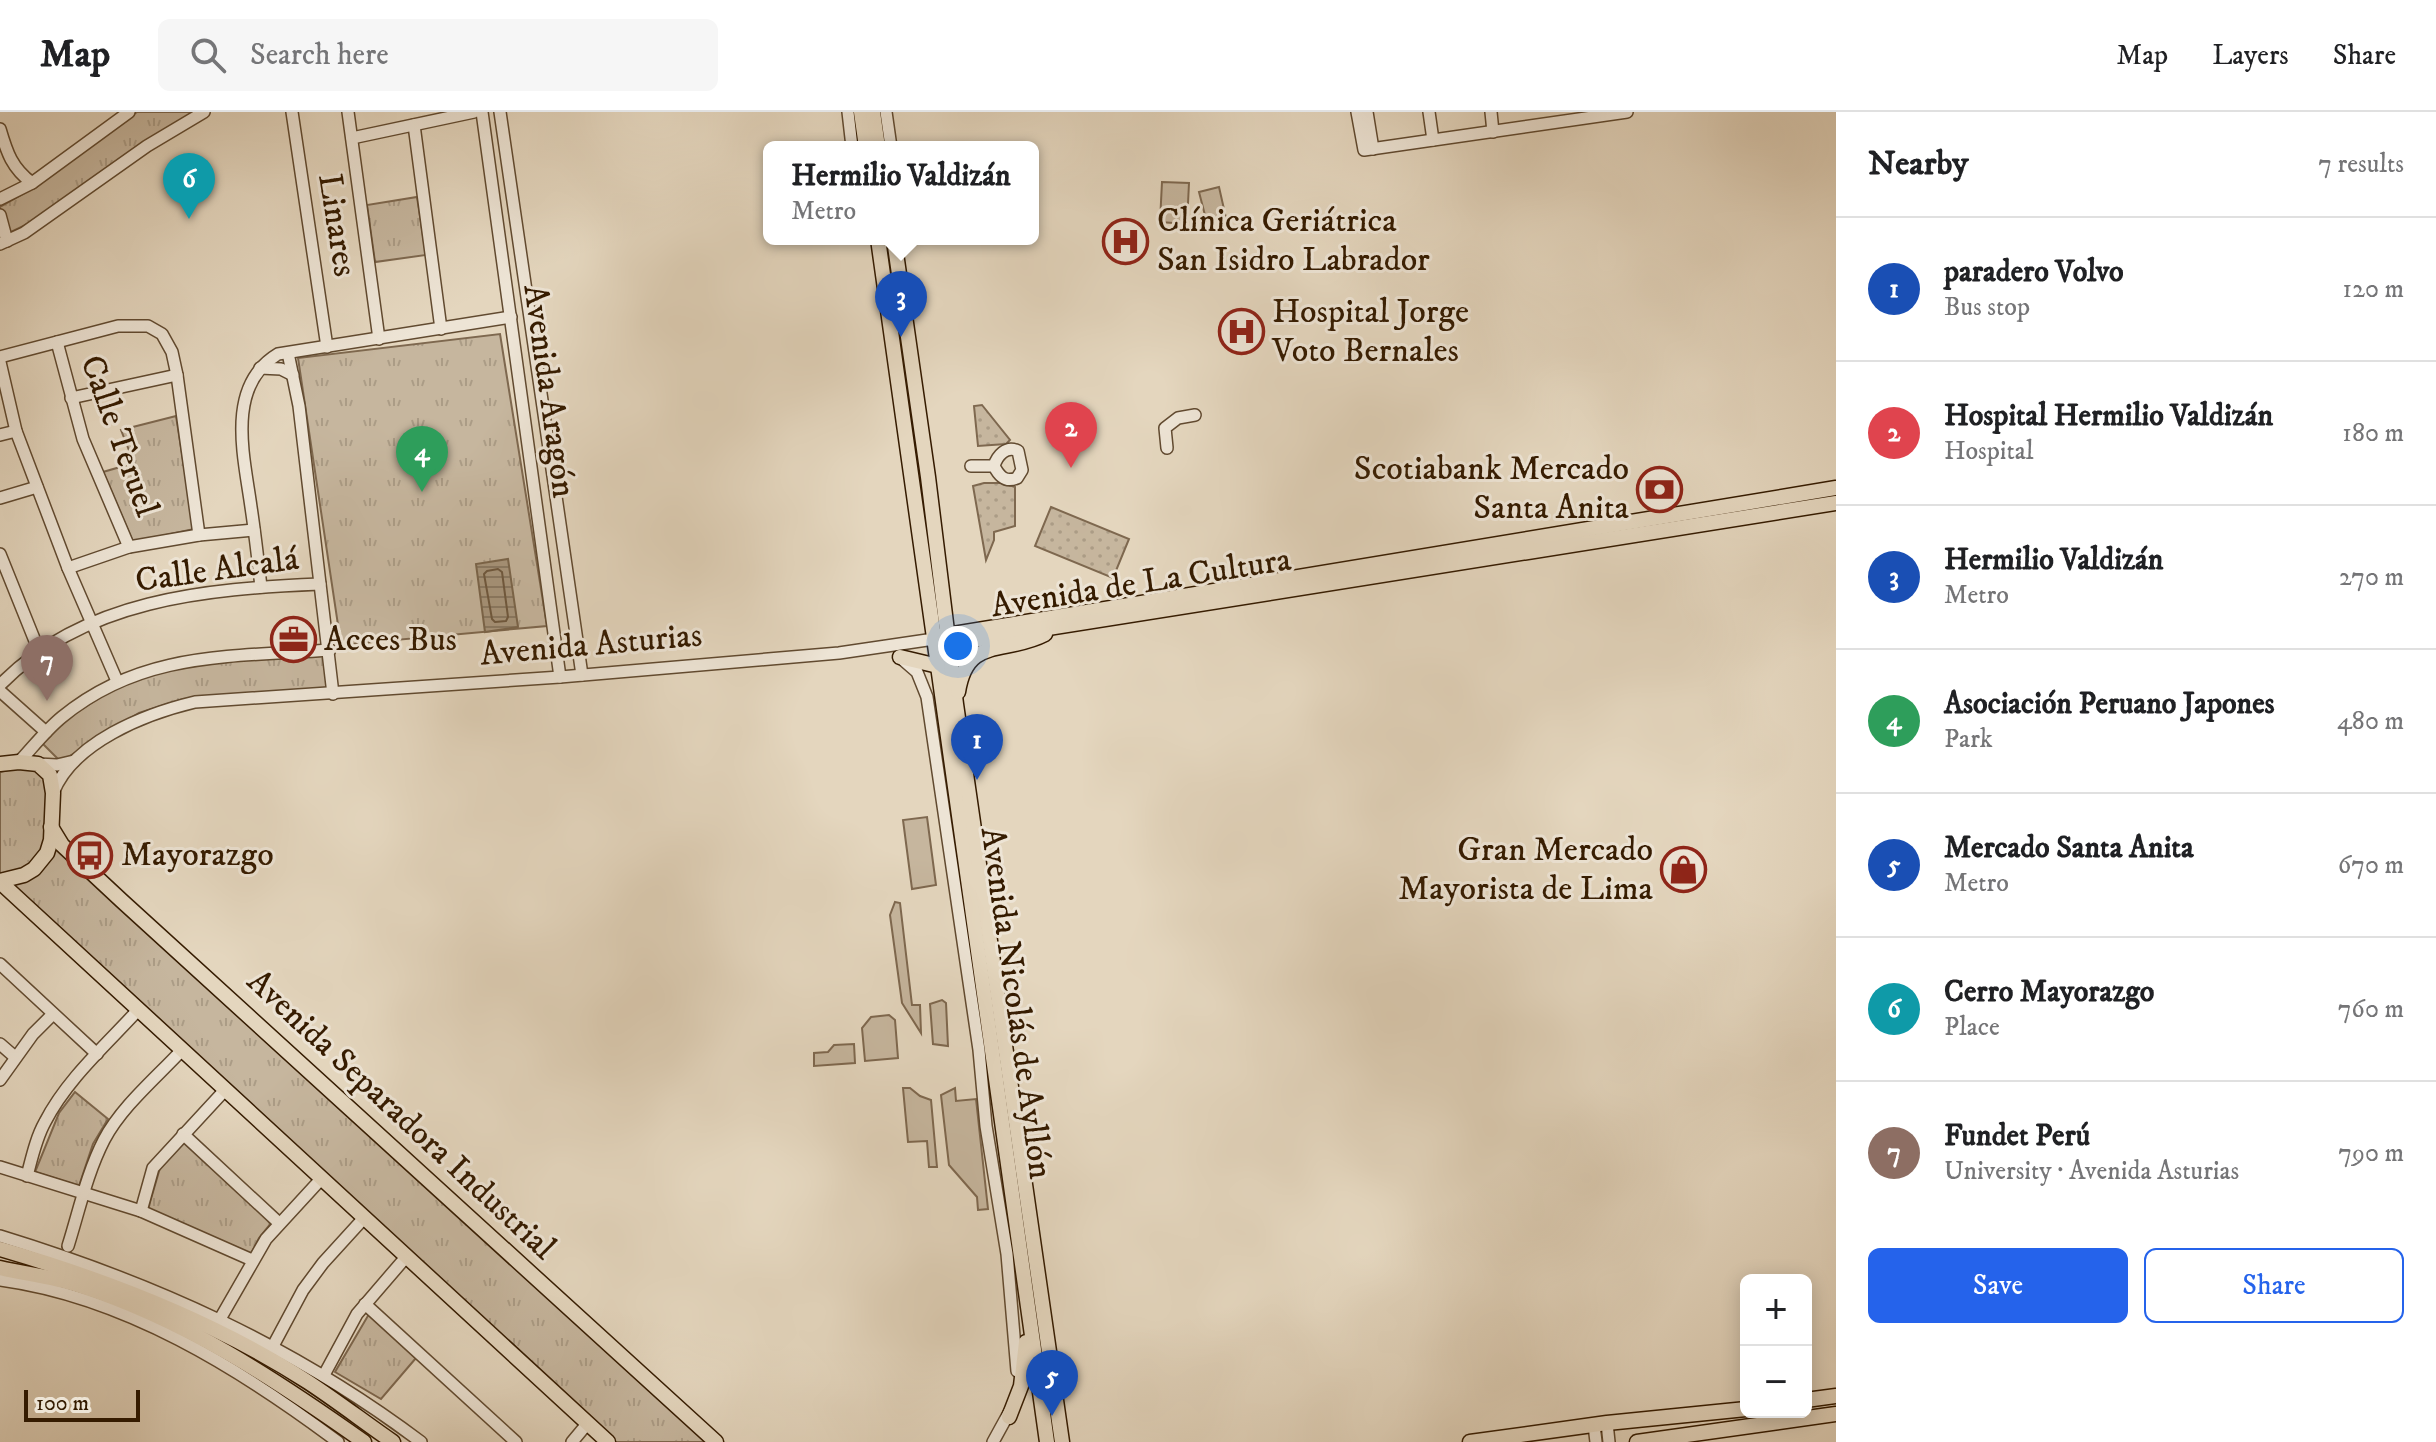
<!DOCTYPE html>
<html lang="en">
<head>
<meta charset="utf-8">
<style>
	:root { --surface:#fff; --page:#f6f6f6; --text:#202124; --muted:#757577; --line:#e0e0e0; --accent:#2563eb }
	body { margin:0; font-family:"IM FELL DW Pica",serif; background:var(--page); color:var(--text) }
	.controls { position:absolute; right:24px; bottom:24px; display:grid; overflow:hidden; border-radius:12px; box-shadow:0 4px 20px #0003 }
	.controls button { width:72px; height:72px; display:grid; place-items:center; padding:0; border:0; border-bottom:2px solid var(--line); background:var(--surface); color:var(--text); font:40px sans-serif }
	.scale { position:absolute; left:24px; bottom:20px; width:116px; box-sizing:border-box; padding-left:8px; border:4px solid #351b00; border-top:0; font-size:22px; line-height:28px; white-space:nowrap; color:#351b00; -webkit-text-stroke:6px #ede4d5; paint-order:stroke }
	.you { position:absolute; left:958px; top:534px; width:28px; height:28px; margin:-20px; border:6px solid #fff; border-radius:50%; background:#1a73e8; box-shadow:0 0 0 12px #1a73e833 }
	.badge { display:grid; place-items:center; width:52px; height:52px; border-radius:50%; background:var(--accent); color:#fff; font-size:26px; font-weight:700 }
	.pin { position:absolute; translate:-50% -66px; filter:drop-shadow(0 2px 4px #0008) }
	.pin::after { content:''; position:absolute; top:42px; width:28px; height:24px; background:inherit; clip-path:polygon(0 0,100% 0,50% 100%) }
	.popup { position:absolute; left:763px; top:29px; width:276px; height:104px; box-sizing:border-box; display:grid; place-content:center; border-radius:12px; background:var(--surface); filter:drop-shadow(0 2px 6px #0005); font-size:26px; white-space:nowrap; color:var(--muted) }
	.popup b { font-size:30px; color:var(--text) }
	.popup::after { content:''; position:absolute; left:50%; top:100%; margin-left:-16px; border:16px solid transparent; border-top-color:var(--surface) }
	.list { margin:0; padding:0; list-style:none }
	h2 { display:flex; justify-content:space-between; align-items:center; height:104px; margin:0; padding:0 32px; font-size:34px }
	h2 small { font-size:26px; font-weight:400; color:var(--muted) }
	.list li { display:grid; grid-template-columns:52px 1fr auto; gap:24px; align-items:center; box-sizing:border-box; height:144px; padding:0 32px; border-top:2px solid var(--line) }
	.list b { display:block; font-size:30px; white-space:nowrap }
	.list p { margin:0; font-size:26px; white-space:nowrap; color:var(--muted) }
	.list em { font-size:26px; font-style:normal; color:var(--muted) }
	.actions { display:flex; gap:16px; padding:24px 32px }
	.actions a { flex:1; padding:18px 0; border:2px solid var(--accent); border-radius:12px; text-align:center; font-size:28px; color:var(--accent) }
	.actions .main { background:var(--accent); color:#fff }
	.icon { flex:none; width:44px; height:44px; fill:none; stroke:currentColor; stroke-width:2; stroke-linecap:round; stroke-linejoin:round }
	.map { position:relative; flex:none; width:1836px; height:1330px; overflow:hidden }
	header { display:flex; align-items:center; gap:48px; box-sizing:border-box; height:112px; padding:0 40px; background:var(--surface); border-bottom:2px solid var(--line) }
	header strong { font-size:38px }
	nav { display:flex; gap:44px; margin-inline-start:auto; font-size:28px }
	.search { width:560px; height:72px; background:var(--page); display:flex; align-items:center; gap:20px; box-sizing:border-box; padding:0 28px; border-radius:12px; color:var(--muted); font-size:30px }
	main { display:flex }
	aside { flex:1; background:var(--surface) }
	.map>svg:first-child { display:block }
	.grass { fill:#c6b69e; stroke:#7e684f; stroke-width:2 }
	.park { fill:url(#park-tufts); stroke:#7e684f; stroke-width:2 }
	.garden { fill:url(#garden-dots); stroke:#7e684f; stroke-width:2 }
	.water { fill:url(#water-rules); stroke:#7a654b; stroke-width:2 }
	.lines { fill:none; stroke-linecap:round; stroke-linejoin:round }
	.shore { stroke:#6e583e; stroke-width:2 }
	.minor-casing { stroke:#614a30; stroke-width:14 }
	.major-casing { stroke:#351b00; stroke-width:17 }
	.minor { stroke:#ede4d5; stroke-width:11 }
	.major { stroke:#e4d6be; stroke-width:14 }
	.labels { text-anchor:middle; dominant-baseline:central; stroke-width:6; stroke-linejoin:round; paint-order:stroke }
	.poi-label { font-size:34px; fill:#351b00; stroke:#ede4d5; text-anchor:start }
	.street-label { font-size:34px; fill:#351b00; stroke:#ede4d5 }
</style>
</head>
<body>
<header>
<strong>Map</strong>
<div class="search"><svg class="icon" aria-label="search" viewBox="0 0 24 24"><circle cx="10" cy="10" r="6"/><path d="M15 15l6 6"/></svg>Search here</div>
<nav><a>Map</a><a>Layers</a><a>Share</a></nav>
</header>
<main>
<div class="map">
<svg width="1836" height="1330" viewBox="0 0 1836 1330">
	<defs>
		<pattern id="park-tufts" width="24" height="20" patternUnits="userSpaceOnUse" patternTransform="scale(2)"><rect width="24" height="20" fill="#c6b69e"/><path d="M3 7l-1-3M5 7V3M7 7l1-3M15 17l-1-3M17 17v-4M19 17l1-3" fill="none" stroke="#ab9c86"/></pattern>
		<pattern id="garden-dots" width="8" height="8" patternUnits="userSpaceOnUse" patternTransform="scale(2)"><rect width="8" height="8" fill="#c6b69e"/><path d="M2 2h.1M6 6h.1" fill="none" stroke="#ab9c86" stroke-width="1.8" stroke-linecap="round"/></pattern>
		<pattern id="water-rules" width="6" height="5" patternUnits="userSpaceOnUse" patternTransform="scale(2)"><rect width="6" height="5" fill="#a8967d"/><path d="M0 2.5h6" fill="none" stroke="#8a7a64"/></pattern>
	</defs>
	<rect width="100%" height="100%" fill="#e4d6be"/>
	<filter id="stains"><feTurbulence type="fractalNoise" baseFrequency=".0025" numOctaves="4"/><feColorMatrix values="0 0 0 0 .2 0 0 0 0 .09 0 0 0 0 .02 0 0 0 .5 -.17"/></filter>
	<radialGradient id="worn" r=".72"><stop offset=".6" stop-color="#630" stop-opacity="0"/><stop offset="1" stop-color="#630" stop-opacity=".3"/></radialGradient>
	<g class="grass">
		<path d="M1162 70 1189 71 1187 112 1160 110Z"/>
		<path d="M1219 75 1226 106 1207 111 1199 80Z"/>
		<path d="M927 705 936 773 912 777 903 708Z"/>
		<path d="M895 790 900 791 912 893H920L921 921 902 891 890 803Z"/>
		<path d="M942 888 946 891 948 934 933 932 930 892Z"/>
		<path d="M889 903 895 908 898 946 865 949 862 916 871 905Z"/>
		<path d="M854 932 855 951 814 954V941L828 940 834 933Z"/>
		<path d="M903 976H910L920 984 931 988 937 1055H929L927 1029 908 1030Z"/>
		<path d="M955 976 956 989 976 987 988 1097 978 1098 977 1085 949 1053 941 983Z"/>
	</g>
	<g class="park">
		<path d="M137 0H194L34 109 0 125V95L37 74Z"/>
		<path d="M417 85 426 143 375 150 367 93Z"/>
		<path d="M500 222 547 514 341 533 298 246Z"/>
		<path d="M176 304 194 417 133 430 103 360 134 351 121 318Z"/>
		<path d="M326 541 330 576 183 587 139 601 65 647H58L42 631 67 607 105 582 133 568 188 551Z"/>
		<path d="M28 653 45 664C47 678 48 725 43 737 36 753 17 764 0 761V660Z"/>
		<path d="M55 731 706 1330H614L12 772Z"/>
		<path d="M75 980 108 1007 93 1032 79 1074 35 1060 59 1001Z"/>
		<path d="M184 1030 272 1110 259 1126 251 1142 148 1097 160 1056Z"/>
		<path d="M369 1202 416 1246 381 1287 335 1260Z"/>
	</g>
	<g class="garden">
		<path d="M982 293 1010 328 1006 332 978 334 974 294Z"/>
		<path d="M984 371H1003L1015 375V414L994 420V428L986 448 973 374Z"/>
		<path d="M1051 395 1129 427 1113 466 1035 434Z"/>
	</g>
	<path class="water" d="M508 447 518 515 485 520 476 452Z"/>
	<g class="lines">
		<path class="shore" d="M498 457 502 460 508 505 506 509 495 510 492 507 484 462 487 459Z"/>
		<defs>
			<g id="minor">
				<path d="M292 0 327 235"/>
				<path d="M348 0 379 227"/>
				<path d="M482 0 560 565"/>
				<path d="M500 0 582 563"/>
				<path d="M848 0 852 35"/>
				<path d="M886 0 891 35"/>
				<path d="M1357 0 1364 38 1627 0"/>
				<path d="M1367 0 1373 37"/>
				<path d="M1429 0 1433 28"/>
				<path d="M1491 0 1493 20"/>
				<path d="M414 13 441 217"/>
				<path d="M0 17C7 41 12 56 32 71"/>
				<path d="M352 26 474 0"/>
				<path d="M0 87 32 71 129 0"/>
				<path d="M0 103 7 129"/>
				<path d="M0 132 24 121 147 34 204 0"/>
				<path d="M57 230 83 327 129 435"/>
				<path d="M288 241 299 294 333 582"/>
				<path d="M0 245 118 214H148L162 222 172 240 177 263 199 423"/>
				<path d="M0 250 16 319 68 456 117 569"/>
				<path d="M260 256 281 257 293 263"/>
				<path d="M71 286 177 263"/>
				<path d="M0 323 16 319"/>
				<path d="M1167 336 1165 316 1178 306 1195 303"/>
				<path d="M971 354H994C997 344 1006 333 1018 339L1022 358 1017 366C1005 371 999 364 994 354"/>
				<path d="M0 386 37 375"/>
				<path d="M0 442 39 539"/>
				<path d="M68 456 129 435 199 423 254 418"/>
				<path d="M261 475C258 448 255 421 251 395 244 344 225 274 278 242L511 205"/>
				<path d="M902 547 917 560 927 585 979 938 986 1014 1007 1142 1017 1259"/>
				<path d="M0 573C84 487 206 477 320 472"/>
				<path d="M0 579 46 620"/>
				<path d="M19 650C33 635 46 618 62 605 142 539 232 545 330 538"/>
				<path d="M38 652 57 653 74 649"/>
				<path d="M53 681C73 630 145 602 195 590L560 565 839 541 934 527"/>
				<path d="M0 852 97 942"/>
				<path d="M0 932 15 945"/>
				<path d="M0 968 33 922 53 902"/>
				<path d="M183 1022 279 1111"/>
				<path d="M0 1055 141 1099 252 1148"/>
				<path d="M27 1064C32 1045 36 1026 45 1010 67 967 106 933 138 898"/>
				<path d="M141 1099 153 1056 225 978"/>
				<path d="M0 1124C153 1171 292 1233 421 1330"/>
				<path d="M68 1134C79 1099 87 1061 104 1028 122 994 156 966 182 938"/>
				<path d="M0 1168C125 1185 239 1256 338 1330"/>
				<path d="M365 1192 516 1330"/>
				<path d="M220 1207 266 1127 322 1066"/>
				<path d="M273 1234 303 1178 323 1151 364 1106"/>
				<path d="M324 1263 357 1202 406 1145"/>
				<path d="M1607 1311 1609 1330"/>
				<path d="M1594 1313 1596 1330"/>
				<path d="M572 1330 587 1312"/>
				<path d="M993 1330 1010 1299"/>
			</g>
			<g id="major">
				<path d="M861 0 866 35"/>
				<path d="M873 0 878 35"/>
				<path d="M878 127 1047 1330"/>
				<path d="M894 127 928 365 956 592 1062 1330"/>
				<path d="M941 524 1836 376"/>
				<path d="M942 530 948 532 1836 391"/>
				<path d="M900 545 938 554"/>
				<path d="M958 580C967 523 1005 543 1045 522"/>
				<path d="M0 652 19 650 38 652 50 663 53 681 51 728 47 741 34 757 24 763 0 769"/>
				<path d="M51 715 62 733 122 789 716 1330"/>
				<path d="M0 770 608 1330"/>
				<path d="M0 1137C107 1168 214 1209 308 1270 337 1289 364 1310 393 1330"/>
				<path d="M0 1156C26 1162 53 1165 78 1173 184 1207 275 1267 364 1330"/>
				<path d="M1806 1288 1836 1284"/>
				<path d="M1009 1305 1021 1274 1026 1230"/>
				<path d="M1470 1330 1607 1311 1746 1297"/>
				<path d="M1637 1330 1836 1302"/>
			</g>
		</defs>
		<use href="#minor" class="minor-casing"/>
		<use href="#major" class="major-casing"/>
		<use href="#minor" class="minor"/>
		<use href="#major" class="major"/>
	</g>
	<defs>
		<symbol id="hospital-ring" viewBox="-11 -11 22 22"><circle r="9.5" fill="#ede4d5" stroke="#8f2418" stroke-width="1.5"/><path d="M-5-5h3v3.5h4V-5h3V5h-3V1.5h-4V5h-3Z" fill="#8f2418"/></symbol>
		<symbol id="bank-ring" viewBox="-11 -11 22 22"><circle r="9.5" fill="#ede4d5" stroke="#8f2418" stroke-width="1.5"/><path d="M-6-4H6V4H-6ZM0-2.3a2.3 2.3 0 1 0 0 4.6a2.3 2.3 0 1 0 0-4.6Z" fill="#8f2418"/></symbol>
		<symbol id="office-ring" viewBox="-11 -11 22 22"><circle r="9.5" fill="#ede4d5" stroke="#8f2418" stroke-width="1.5"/><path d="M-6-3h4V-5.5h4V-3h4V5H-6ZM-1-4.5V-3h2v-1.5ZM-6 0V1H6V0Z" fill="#8f2418"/></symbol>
		<symbol id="bus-ring" viewBox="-11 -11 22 22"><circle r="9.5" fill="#ede4d5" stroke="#8f2418" stroke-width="1.5"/><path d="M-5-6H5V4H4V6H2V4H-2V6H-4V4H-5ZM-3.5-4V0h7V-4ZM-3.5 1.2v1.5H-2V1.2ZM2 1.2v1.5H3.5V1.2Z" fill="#8f2418"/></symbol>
		<symbol id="shop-ring" viewBox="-11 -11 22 22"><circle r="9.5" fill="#ede4d5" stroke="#8f2418" stroke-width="1.5"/><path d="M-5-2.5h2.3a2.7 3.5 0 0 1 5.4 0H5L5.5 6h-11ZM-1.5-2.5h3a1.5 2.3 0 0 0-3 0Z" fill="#8f2418"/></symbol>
	</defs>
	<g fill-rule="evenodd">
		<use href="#hospital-ring" x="1100" y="104" width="51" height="51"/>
		<use href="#hospital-ring" x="1216" y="194" width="51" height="51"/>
		<use href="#bank-ring" x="1634" y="352" width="51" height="51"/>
		<use href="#office-ring" x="268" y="502" width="51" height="51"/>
		<use href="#bus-ring" x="64" y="718" width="51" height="51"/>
		<use href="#shop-ring" x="1658" y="732" width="51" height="51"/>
	</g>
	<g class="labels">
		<g class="poi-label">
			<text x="1157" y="109">Clínica Geriátrica<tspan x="1157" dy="39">San Isidro Labrador</tspan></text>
			<text x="1272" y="200">Hospital Jorge<tspan x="1272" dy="39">Voto Bernales</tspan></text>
			<text x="1629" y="357" text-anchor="end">Scotiabank Mercado<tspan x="1629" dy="39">Santa Anita</tspan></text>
			<text x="324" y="528">Acces Bus</text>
			<text x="1653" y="738" text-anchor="end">Gran Mercado<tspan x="1653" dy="39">Mayorista de Lima</tspan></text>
			<text x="121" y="743">Mayorazgo</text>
		</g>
		<g class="street-label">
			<text transform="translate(337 113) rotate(81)">Linares</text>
			<text transform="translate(549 279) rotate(82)">Avenida Aragón</text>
			<text transform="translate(119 324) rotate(70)">Calle Teruel</text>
			<text transform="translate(217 458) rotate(-8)">Calle Alcalá</text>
			<text transform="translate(1141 471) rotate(-9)">Avenida de La Cultura</text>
			<text transform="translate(591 533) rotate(-5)">Avenida Asturias</text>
			<text transform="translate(1016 891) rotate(82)">Avenida Nicolás de Ayllón</text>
			<text transform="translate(401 1003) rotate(43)">Avenida Separadora Industrial</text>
		</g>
	</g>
	<rect width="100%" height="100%" filter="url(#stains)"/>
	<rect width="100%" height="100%" fill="url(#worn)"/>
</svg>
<div class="controls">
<button>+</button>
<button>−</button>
</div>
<div class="scale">100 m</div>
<div class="you"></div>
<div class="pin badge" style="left:977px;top:668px;background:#1a4fb4">1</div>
<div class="pin badge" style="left:1071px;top:356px;background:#e0444e">2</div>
<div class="pin badge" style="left:901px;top:225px;background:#1a4fb4">3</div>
<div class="popup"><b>Hermilio Valdizán</b>Metro</div>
<div class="pin badge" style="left:422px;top:380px;background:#2e9e5b">4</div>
<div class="pin badge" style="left:1052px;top:1304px;background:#1a4fb4">5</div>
<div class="pin badge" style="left:189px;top:107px;background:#0f9aa8">6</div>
<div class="pin badge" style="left:47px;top:589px;background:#8d6e63">7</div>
</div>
<aside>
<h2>Nearby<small>7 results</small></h2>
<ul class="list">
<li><span class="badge" style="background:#1a4fb4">1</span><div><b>paradero Volvo</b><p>Bus stop</p></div><em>120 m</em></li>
<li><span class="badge" style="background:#e0444e">2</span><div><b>Hospital Hermilio Valdizán</b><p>Hospital</p></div><em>180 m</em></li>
<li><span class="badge" style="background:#1a4fb4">3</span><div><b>Hermilio Valdizán</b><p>Metro</p></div><em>270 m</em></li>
<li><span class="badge" style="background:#2e9e5b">4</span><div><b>Asociación Peruano Japones</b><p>Park</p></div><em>480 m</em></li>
<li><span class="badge" style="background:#1a4fb4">5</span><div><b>Mercado Santa Anita</b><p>Metro</p></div><em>670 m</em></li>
<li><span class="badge" style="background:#0f9aa8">6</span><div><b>Cerro Mayorazgo</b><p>Place</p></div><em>760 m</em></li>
<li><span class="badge" style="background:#8d6e63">7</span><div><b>Fundet Perú</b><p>University · Avenida Asturias</p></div><em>790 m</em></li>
</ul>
<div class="actions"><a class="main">Save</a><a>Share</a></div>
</aside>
</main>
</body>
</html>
